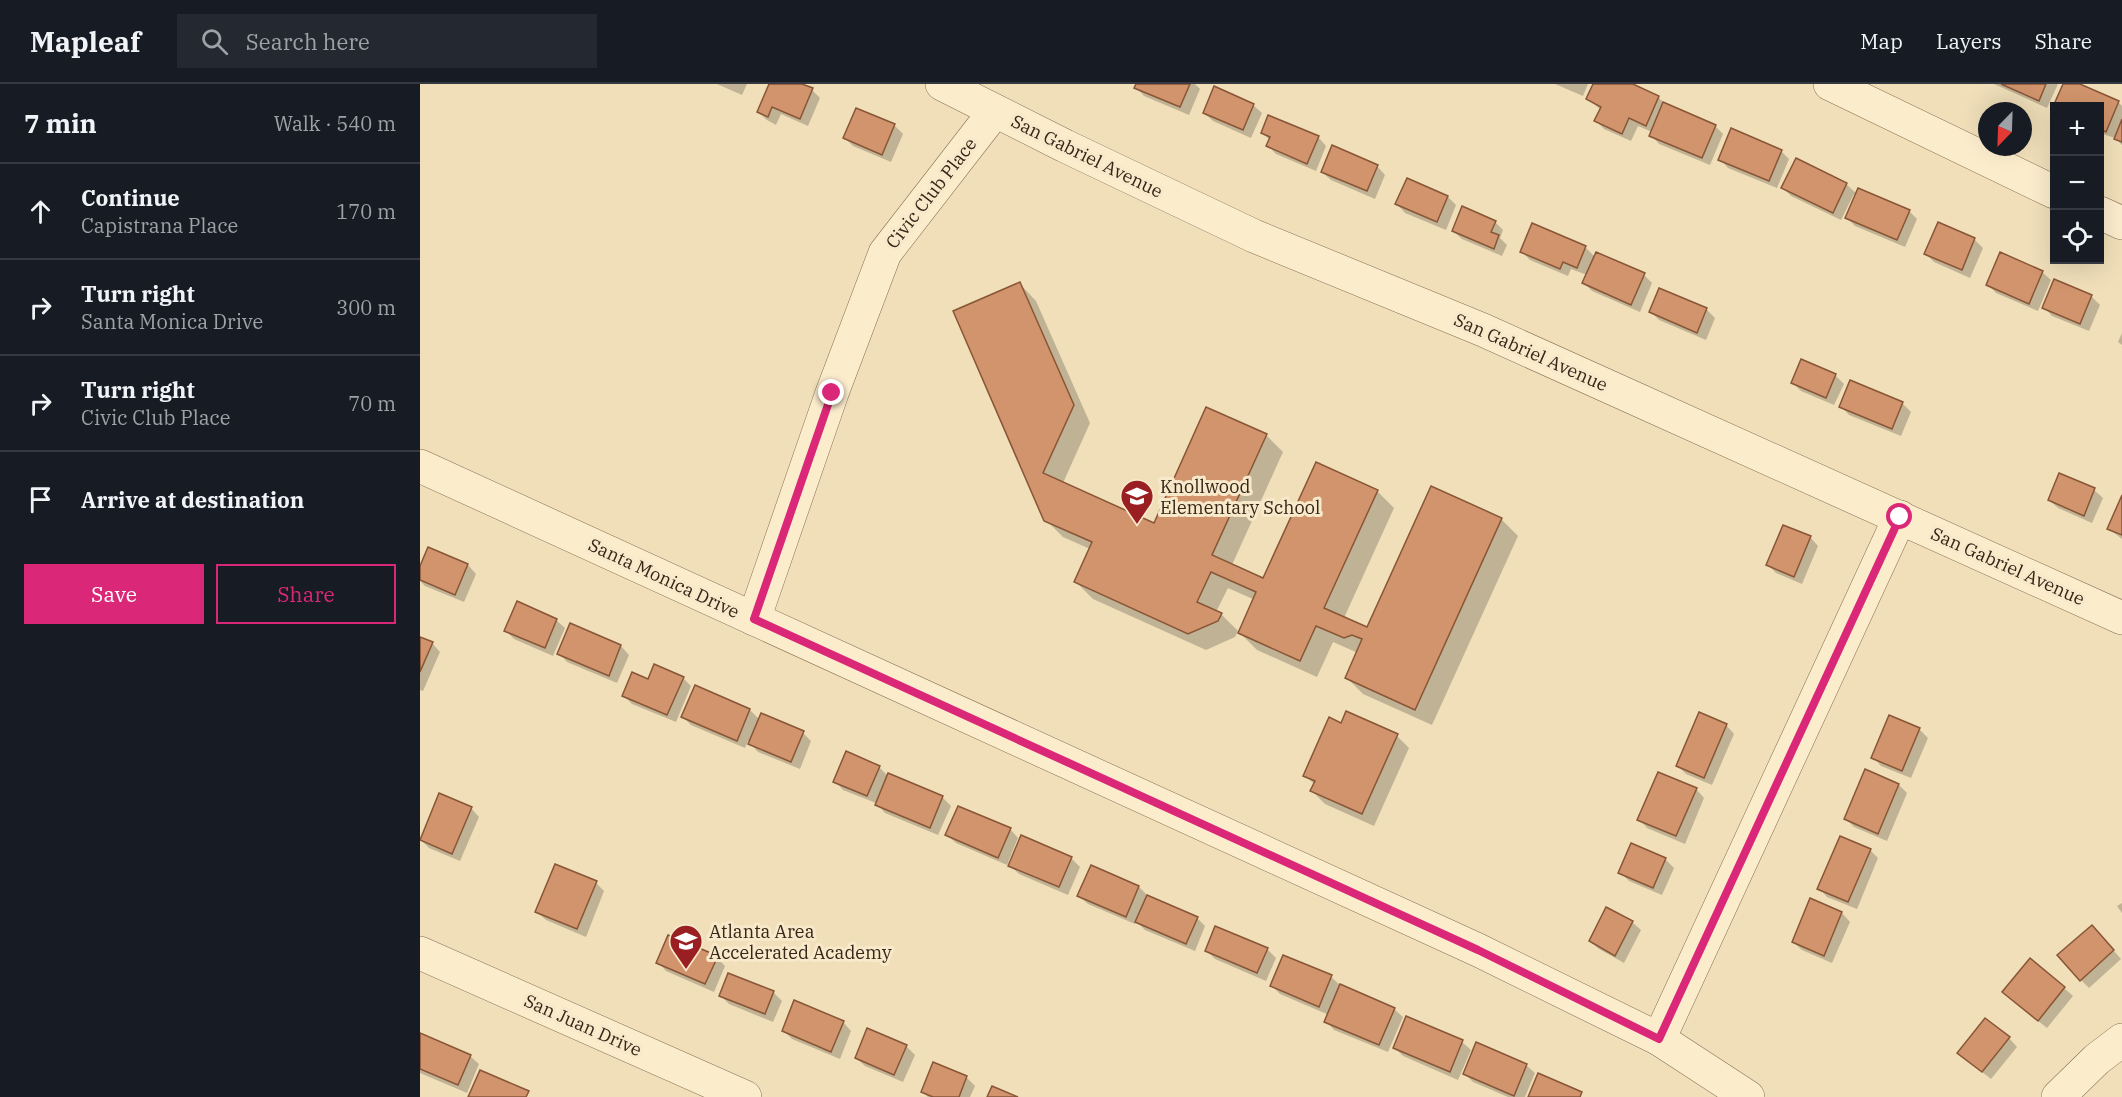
<!DOCTYPE html>
<html lang="en">
<head>
<meta charset="utf-8">
<style>
	:root { --surface:#171b24; --page:#242831; --text:#f1f3f6; --muted:#9ea1a6; --line:#363941; --accent:#db2777 }
	body { margin:0; font-family:"IBM Plex Serif",serif; background:var(--page); color:var(--text) }
	.controls { position:absolute; right:18px; top:18px; display:grid; overflow:hidden; border-radius:0px; box-shadow:0 6px 24px #0002 }
	.controls button { width:54px; height:54px; display:grid; place-items:center; padding:0; border:0; border-bottom:2px solid var(--line); background:var(--surface); color:var(--text); font:30px sans-serif }
	.compass { position:absolute; left:1558px; top:18px; width:54px; height:54px; border-radius:50%; background:var(--surface); box-shadow:0 6px 24px #0002; rotate:203deg }
	.stop { position:absolute; width:18px; height:18px; margin:-14px; border:4px solid #db2777; border-radius:50%; background:#fff }
	.stop.end { background:#db2777; border-color:#fff; box-shadow:0 2px 6px #0008 }
	.list { margin:0; padding:0; list-style:none }
	h2 { display:flex; justify-content:space-between; align-items:center; height:78px; margin:0; padding:0 24px; font-size:26px }
	h2 small { font-size:20px; font-weight:400; color:var(--muted) }
	.list li { display:grid; grid-template-columns:39px 1fr auto; gap:18px; align-items:center; box-sizing:border-box; height:96px; padding:0 24px; border-top:2px solid var(--line) }
	.list b { display:block; font-size:22px; white-space:nowrap }
	.list p { margin:0; font-size:20px; white-space:nowrap; color:var(--muted) }
	.list em { font-size:20px; font-style:normal; color:var(--muted) }
	.actions { display:flex; gap:12px; padding:18px 24px }
	.actions a { flex:1; padding:14px 0; border:2px solid var(--accent); border-radius:0px; text-align:center; font-size:21px; color:var(--accent) }
	.actions .main { background:var(--accent); color:#fff }
	.icon { flex:none; width:33px; height:33px; fill:none; stroke:currentColor; stroke-width:2; stroke-linecap:round; stroke-linejoin:round }
	.map { position:relative; flex:none; width:1702px; height:1013px; overflow:hidden }
	header { display:flex; align-items:center; gap:36px; box-sizing:border-box; height:84px; padding:0 30px; background:var(--surface); border-bottom:2px solid var(--line) }
	header strong { font-size:28px }
	nav { display:flex; gap:33px; margin-inline-start:auto; font-size:21px }
	.search { width:420px; height:54px; background:var(--page); display:flex; align-items:center; gap:15px; box-sizing:border-box; padding:0 21px; border-radius:0px; color:var(--muted); font-size:22px }
	main { display:flex }
	aside { flex:1; background:var(--surface) }
	.map>svg:first-child { display:block }
	.shadow { fill:#0003 }
	.building { fill:#d1946c; stroke:#885637; stroke-width:1.5 }
	.lines { fill:none; stroke-linecap:round; stroke-linejoin:round }
	.minor-casing { stroke:#876e53; stroke-width:34 }
	.minor { stroke:#fbeccc; stroke-width:33 }
	.route { stroke:#db2777; stroke-width:8 }
	.labels { text-anchor:middle; dominant-baseline:central; stroke-width:6; stroke-linejoin:round; paint-order:stroke }
	.street-label { font-size:18px; fill:#352619; stroke:#f7e9c9 }
	.poi-label { font-size:18px; fill:#352619; stroke:#f7e9c9; text-anchor:start }
</style>
</head>
<body>
<header>
<strong>Mapleaf</strong>
<div class="search"><svg class="icon" aria-label="search" viewBox="0 0 24 24"><circle cx="10" cy="10" r="6"/><path d="M15 15l6 6"/></svg>Search here</div>
<nav><a>Map</a><a>Layers</a><a>Share</a></nav>
</header>
<main>
<aside>
<h2>7 min<small>Walk · 540 m</small></h2>
<ul class="list">
<li><svg class="icon" aria-label="ahead" viewBox="0 0 24 24"><path d="M12 20V5M6 11l6-6 6 6"/></svg><div><b>Continue</b><p>Capistrana Place</p></div><em>170 m</em></li>
<li><svg class="icon" aria-label="right" viewBox="0 0 24 24"><path d="M7 20v-9h11M14 6l5 5-5 5"/></svg><div><b>Turn right</b><p>Santa Monica Drive</p></div><em>300 m</em></li>
<li><svg class="icon" aria-label="right" viewBox="0 0 24 24"><path d="M7 20v-9h11M14 6l5 5-5 5"/></svg><div><b>Turn right</b><p>Civic Club Place</p></div><em>70 m</em></li>
<li><svg class="icon" aria-label="arrive" viewBox="0 0 24 24"><path d="M6 21V4h12l-3 4 3 4H6"/></svg><div><b>Arrive at destination</b></div></li>
</ul>
<div class="actions"><a class="main">Save</a><a>Share</a></div>
</aside>
<div class="map">
<svg width="1702" height="1013" viewBox="0 0 1702 1013">
	<rect width="100%" height="100%" fill="#f0dfb9"/>
	<g class="shadow">
		<path d="M297 0H327L322 11Z"/>
		<path d="M350 0H379L392 6 400 14 388 42 361 30 356 41 347 36 338 28Z"/>
		<path d="M717 0H775L780 5 769 31 724 12 716 3Z"/>
		<path d="M1135 0H1168L1163 12Z"/>
		<path d="M1174 0H1209L1238 13 1246 21 1295 42 1303 50 1290 81 1239 60 1231 51 1232 48 1218 42 1211 57 1184 45 1176 37 1181 26 1168 15Z"/>
		<path d="M1574 0H1638L1627 24Z"/>
		<path d="M1645 0H1656L1698 18 1702 22V61L1695 54 1680 49V22H1635Z"/>
		<path d="M833 21 842 29 831 54 793 37 784 29Z"/>
		<path d="M474 41 483 50 471 78 433 62 425 54Z"/>
		<path d="M842 49 898 53 906 62 896 87 856 70 848 62 850 56Z"/>
		<path d="M1361 67 1369 75 1357 104 1308 84 1300 75Z"/>
		<path d="M957 82 965 91 955 115 911 96 902 88Z"/>
		<path d="M987 96 1028 113 1036 121 1026 146 985 129 977 120Z"/>
		<path d="M1426 100 1437 110 1489 127 1497 135 1485 163 1435 142 1427 134 1436 112 1434 110 1421 136 1371 112 1363 104Z"/>
		<path d="M1075 138 1083 146 1080 154 1087 161 1082 172 1042 155 1033 147Z"/>
		<path d="M1554 155 1563 164 1550 194 1514 178 1506 170Z"/>
		<path d="M1165 163 1175 173 1224 191 1232 199 1220 228 1172 207 1164 199 1167 191 1151 185 1148 192 1110 176 1102 168Z"/>
		<path d="M1622 188 1631 196 1618 227 1576 209 1568 201Z"/>
		<path d="M1635 197 1672 213 1680 221 1669 247 1632 232 1624 223Z"/>
		<path d="M600 200 616 217 670 339 643 399 735 441 846 351 863 368 812 481 844 496 957 407 974 424 924 534 948 545 1081 435 1098 452 1012 641 943 610 926 593 938 569 913 558 897 593 837 566 820 549 835 516 808 504 796 528 801 530 818 547 815 553 786 566 673 515 656 498 670 465 643 453 626 436Z"/>
		<path d="M1240 206 1287 226 1295 234 1286 256 1239 236 1231 228Z"/>
		<path d="M1702 249V261L1698 258Z"/>
		<path d="M1415 291 1424 300 1414 321 1381 307 1373 299Z"/>
		<path d="M1431 298 1483 320 1491 328 1481 352 1429 331 1421 322Z"/>
		<path d="M1674 406 1683 414 1672 439 1638 424 1629 416Z"/>
		<path d="M1702 415V455L1689 445Z"/>
		<path d="M1390 453 1398 462 1382 500 1356 489 1348 481Z"/>
		<path d="M9 465 48 481 56 490 44 518 5 502 0 497V485Z"/>
		<path d="M136 536 145 544 133 572 94 555 86 547Z"/>
		<path d="M150 541 201 562 209 571 197 599 147 578 139 569Z"/>
		<path d="M0 554 12 559 20 568 3 607 0 606Z"/>
		<path d="M263 594 271 602 256 638 212 620 203 611 229 597Z"/>
		<path d="M330 626 340 636 383 649 391 657 380 685 338 668 328 657 325 664 271 641 263 633Z"/>
		<path d="M1470 633 1500 646 1508 654 1491 694 1461 682 1453 673Z"/>
		<path d="M922 641 977 652 989 664 954 742 905 720 892 707 895 701 885 691Z"/>
		<path d="M1306 641 1314 650 1292 701 1266 690 1258 682Z"/>
		<path d="M459 683 468 692 522 713 531 722 518 751 465 729 456 719 423 706 415 697Z"/>
		<path d="M1446 687 1479 701 1487 709 1467 757 1434 743 1426 735Z"/>
		<path d="M1276 705 1284 714 1265 760 1227 744 1219 735Z"/>
		<path d="M51 724 59 733 40 777 9 764 1 756Z"/>
		<path d="M590 745 598 754 587 781 536 759 527 751Z"/>
		<path d="M1450 766 1458 774 1437 825 1407 813 1399 804Z"/>
		<path d="M651 774 660 783 648 811 599 790 590 781Z"/>
		<path d="M1245 775 1254 784 1242 811 1209 797 1200 788Z"/>
		<path d="M176 799 184 807 166 853 126 836 117 828Z"/>
		<path d="M719 803 727 811 777 834 785 842 775 867 725 846 716 837 715 840 668 820 659 812Z"/>
		<path d="M1391 816 1422 829 1430 838 1412 879 1382 866 1373 858Z"/>
		<path d="M1702 819V829L1697 822Z"/>
		<path d="M1212 838 1221 846 1204 879 1179 865 1170 857Z"/>
		<path d="M1680 851 1701 875 1669 904 1661 896Z"/>
		<path d="M847 865 856 874 846 897 795 875 787 867Z"/>
		<path d="M864 873 911 893 920 901 974 925 983 933 968 968 914 946 906 937 909 931 860 910 852 902Z"/>
		<path d="M297 874 305 882 294 908 246 887 238 878Z"/>
		<path d="M1644 904 1653 912 1627 944 1593 917Z"/>
		<path d="M353 908 362 917 353 938 309 920 301 912Z"/>
		<path d="M987 934 1042 958 1051 966 1038 996 983 972 974 963Z"/>
		<path d="M423 938 431 947 420 975 372 955 363 946Z"/>
		<path d="M0 951 50 972 59 980 47 1009 0 989Z"/>
		<path d="M1589 954 1597 963 1571 995 1548 977Z"/>
		<path d="M486 962 495 971 483 998 445 982 436 974Z"/>
		<path d="M514 980 547 994 555 1002 550 1013H508L502 1007Z"/>
		<path d="M1106 981 1115 989 1105 1013H1088L1053 998 1044 989Z"/>
	</g>
	<g class="building">
		<path d="M349 0H382L393 4 380 35 352 23 348 33 337 28Z"/>
		<path d="M716 0H770L760 23 714 4Z"/>
		<path d="M1173 0H1213L1239 12 1226 42 1209 34 1202 50 1174 37 1181 23 1166 15Z"/>
		<path d="M1581 0H1626L1619 17Z"/>
		<path d="M1643 0H1660L1699 17 1686 48 1680 45V22H1634V26L1632 25Z"/>
		<path d="M794 2 834 20 823 46 783 29Z"/>
		<path d="M1243 18 1296 41 1282 74 1229 52Z"/>
		<path d="M436 24 475 40 462 71 423 54Z"/>
		<path d="M848 31 899 52 887 80 846 62 850 53 841 49Z"/>
		<path d="M1702 35V58L1694 55Z"/>
		<path d="M1311 44 1362 66 1349 97 1298 76Z"/>
		<path d="M912 61 958 81 947 107 901 88Z"/>
		<path d="M1376 74 1427 99 1413 129 1361 104Z"/>
		<path d="M987 94 1028 112 1017 138 975 120Z"/>
		<path d="M1438 104 1490 126 1477 156 1425 134Z"/>
		<path d="M1042 122 1076 137 1071 148 1079 151 1074 165 1032 147Z"/>
		<path d="M1518 138 1555 154 1542 186 1504 170Z"/>
		<path d="M1112 139 1166 162 1157 184 1143 178 1140 185 1100 168Z"/>
		<path d="M1176 168 1225 189 1211 221 1162 199Z"/>
		<path d="M1580 168 1623 187 1609 220 1566 201Z"/>
		<path d="M1634 195 1672 211 1660 240 1622 224Z"/>
		<path d="M600 198 654 321 623 389 734 439 786 323 847 350 792 471 843 494 896 378 958 406 904 524 947 543 1011 402 1082 434 995 626 925 594 942 555 932 551 924 554 896 542 880 577 818 549 836 508 791 488 777 518 802 529 798 537 768 550 654 498 672 458 624 437 533 227Z"/>
		<path d="M1239 204 1287 224 1277 249 1229 228Z"/>
		<path d="M1381 275 1416 290 1406 314 1371 299Z"/>
		<path d="M1430 296 1483 318 1472 345 1419 323Z"/>
		<path d="M1639 389 1675 404 1664 432 1628 416Z"/>
		<path d="M1702 411V451L1687 445Z"/>
		<path d="M1363 441 1391 452 1374 493 1346 481Z"/>
		<path d="M8 463 48 480 35 511 0 496V482Z"/>
		<path d="M97 517 137 535 125 564 84 547Z"/>
		<path d="M150 539 201 561 189 592 137 570Z"/>
		<path d="M0 553 13 558 0 588Z"/>
		<path d="M234 580 264 593 247 631 202 612 212 588 228 595Z"/>
		<path d="M275 601 330 625 317 657 261 633Z"/>
		<path d="M926 627 978 650 942 730 890 707 895 697 883 692 909 633 921 639Z"/>
		<path d="M1279 628 1307 640 1284 694 1256 682Z"/>
		<path d="M341 629 384 647 371 678 328 660Z"/>
		<path d="M1469 631 1500 644 1482 687 1451 674Z"/>
		<path d="M426 667 460 682 447 712 413 698Z"/>
		<path d="M1445 685 1479 700 1458 750 1424 735Z"/>
		<path d="M1238 688 1277 704 1256 752 1217 736Z"/>
		<path d="M468 689 523 712 510 744 455 721Z"/>
		<path d="M19 709 52 723 32 770 0 756Z"/>
		<path d="M538 722 591 744 578 774 525 751Z"/>
		<path d="M601 751 652 773 639 803 588 782Z"/>
		<path d="M1420 752 1451 765 1428 818 1397 805Z"/>
		<path d="M1211 759 1246 774 1233 804 1198 789Z"/>
		<path d="M135 780 177 797 157 845 115 828Z"/>
		<path d="M671 781 719 802 706 833 657 812Z"/>
		<path d="M727 811 778 833 766 860 715 838Z"/>
		<path d="M1390 814 1422 828 1404 872 1372 858Z"/>
		<path d="M1186 823 1213 837 1195 872 1169 857Z"/>
		<path d="M1672 841 1694 866 1660 897 1637 871Z"/>
		<path d="M795 842 848 864 837 889 785 867Z"/>
		<path d="M248 851 298 872 285 900 236 879Z"/>
		<path d="M863 871 912 891 899 923 850 902Z"/>
		<path d="M1610 874 1645 903 1618 937 1582 908Z"/>
		<path d="M308 889 354 907 345 930 299 912Z"/>
		<path d="M920 900 975 924 959 961 904 938Z"/>
		<path d="M374 916 424 937 411 968 362 947Z"/>
		<path d="M986 932 1043 956 1030 988 973 964Z"/>
		<path d="M1565 934 1590 953 1562 988 1537 969Z"/>
		<path d="M447 944 487 961 474 991 435 974Z"/>
		<path d="M0 949 51 971 38 1001 0 985Z"/>
		<path d="M1056 958 1107 980 1094 1012 1043 990Z"/>
		<path d="M513 978 547 992 539 1013H513L501 1008Z"/>
		<path d="M60 986 109 1007 106 1013H48Z"/>
		<path d="M1118 989 1162 1008 1160 1013H1108Z"/>
		<path d="M572 1002 598 1013H567Z"/>
	</g>
	<g class="lines">
		<defs>
			<g id="minor">
				<path d="M522 0 645 62 834 152 1063 246 1702 534"/>
				<path d="M1410 0 1634 108"/>
				<path d="M1680 129 1702 139"/>
				<path d="M0 382 1058 866 1239 955 1328 1013"/>
				<path d="M334 535 412 309 465 169 575 27"/>
				<path d="M0 869 325 1013"/>
				<path d="M1239 955 1480 433"/>
				<path d="M1638 1013 1677 975 1702 956"/>
			</g>
		</defs>
		<use href="#minor" class="minor-casing"/>
		<use href="#minor" class="minor"/>
	</g>
	<g class="lines">
		<path class="route" d="M412 309 334 535 1058 866 1239 955 1480 433"/>
	</g>
	<defs>
		<symbol id="school-pin" viewBox="-11 -11 22 30"><path d="M0 17L-7.5 6A9.5 9.5 0 1 1 7.5 6Z" fill="#9a1f23" stroke="#f7e9c9"/><path d="M0-5L7-2L0 1L-7-2ZM-4 1L0 2.5L4 1V4Q0 6-4 4Z" fill="#fff"/></symbol>
	</defs>
	<g fill-rule="evenodd">
		<use href="#school-pin" x="698" y="393" width="38" height="52"/>
		<use href="#school-pin" x="247" y="838" width="38" height="52"/>
	</g>
	<g class="labels">
		<g class="street-label">
			<text transform="translate(667 72) rotate(26)">San Gabriel Avenue</text>
			<text transform="translate(511 109) rotate(-52)">Civic Club Place</text>
			<text transform="translate(1111 268) rotate(24)">San Gabriel Avenue</text>
			<text transform="translate(1588 482) rotate(24)">San Gabriel Avenue</text>
			<text transform="translate(244 494) rotate(25)">Santa Monica Drive</text>
			<text transform="translate(163 941) rotate(24)">San Juan Drive</text>
		</g>
		<g class="poi-label">
			<text x="740" y="402">Knollwood<tspan x="740" dy="21">Elementary School</tspan></text>
			<text x="289" y="847">Atlanta Area<tspan x="289" dy="21">Accelerated Academy</tspan></text>
		</g>
	</g>
</svg>
<div class="controls">
<button>+</button>
<button>−</button>
<button><svg class="icon" aria-label="locate" viewBox="0 0 24 24"><circle cx="12" cy="12" r="6"/><path d="M12 2v4M12 18v4M2 12h4M18 12h4"/></svg></button>
</div>
<svg class="compass" viewBox="-18 -18 36 36"><path d="M0-13l5 13h-10z" fill="#e53935"/><path d="M0 13l5-13h-10z" fill="#9ea1a6"/></svg>
<div class="stop" style="left:1480px;top:433px"></div>
<div class="stop end" style="left:412px;top:309px"></div>
</div>
</main>
</body>
</html>
